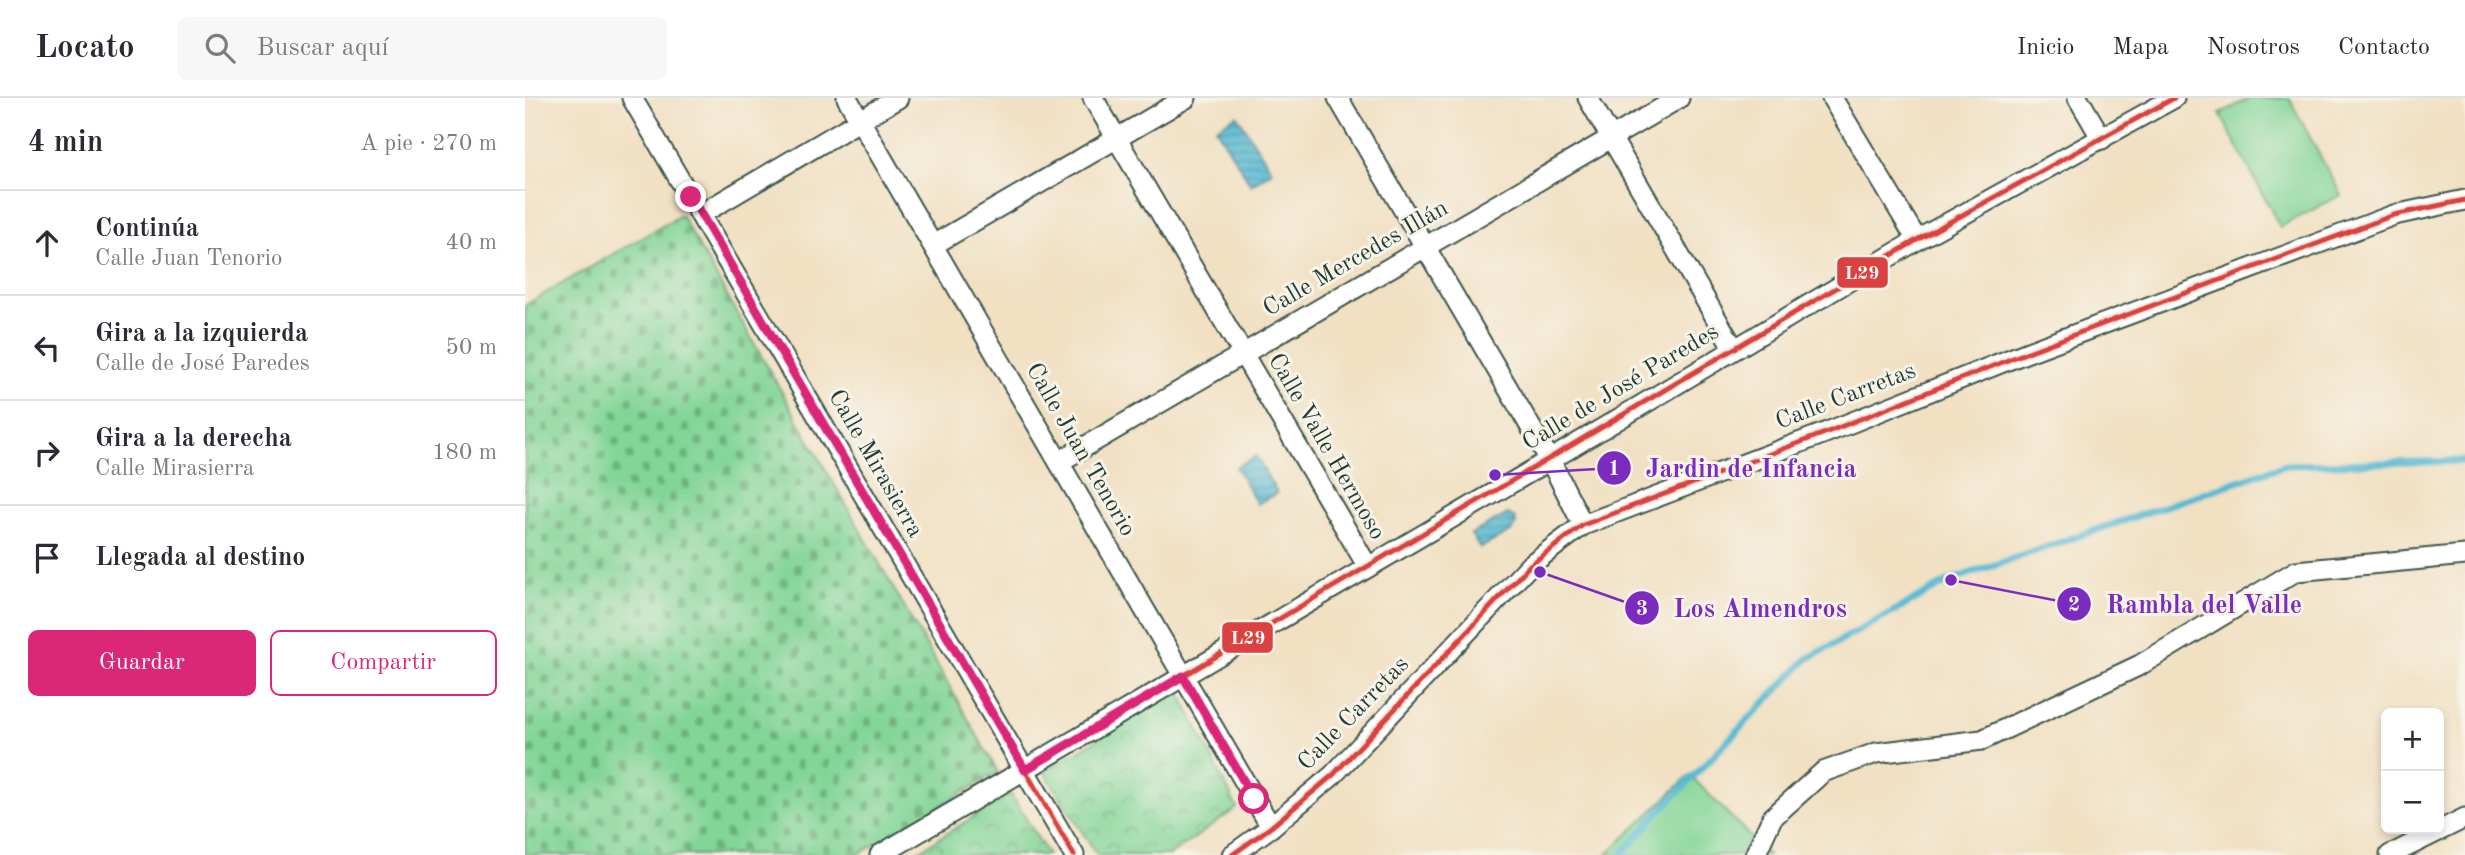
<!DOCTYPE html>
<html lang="es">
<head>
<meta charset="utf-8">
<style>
	:root { --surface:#fff; --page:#f7f7f7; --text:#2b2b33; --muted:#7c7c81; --line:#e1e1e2; --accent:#db2777 }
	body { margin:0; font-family:"Old Standard TT",serif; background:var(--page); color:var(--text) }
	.controls { position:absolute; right:21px; bottom:21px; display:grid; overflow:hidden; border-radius:10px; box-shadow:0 4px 10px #0003 }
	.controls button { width:63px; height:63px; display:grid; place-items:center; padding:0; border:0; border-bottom:2px solid var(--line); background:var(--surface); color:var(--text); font:35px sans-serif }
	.stop { position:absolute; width:21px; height:21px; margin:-16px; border:5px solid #db2777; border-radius:50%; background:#fff }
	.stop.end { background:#db2777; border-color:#fff; box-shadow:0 2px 7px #0008 }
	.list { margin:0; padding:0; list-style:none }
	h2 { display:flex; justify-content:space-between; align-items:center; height:91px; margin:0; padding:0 28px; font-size:30px }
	h2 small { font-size:23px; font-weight:400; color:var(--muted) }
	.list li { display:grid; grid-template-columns:46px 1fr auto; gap:21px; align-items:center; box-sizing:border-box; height:105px; padding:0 28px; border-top:2px solid var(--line) }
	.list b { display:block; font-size:26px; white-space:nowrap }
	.list p { margin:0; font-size:23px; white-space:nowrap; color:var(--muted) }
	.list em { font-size:23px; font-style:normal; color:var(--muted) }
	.actions { display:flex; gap:14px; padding:21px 28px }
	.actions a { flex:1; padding:16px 0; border:2px solid var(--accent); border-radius:10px; text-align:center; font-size:24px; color:var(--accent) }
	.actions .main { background:var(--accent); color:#fff }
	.icon { flex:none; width:38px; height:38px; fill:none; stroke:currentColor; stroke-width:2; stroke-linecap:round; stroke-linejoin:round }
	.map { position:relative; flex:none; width:1940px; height:757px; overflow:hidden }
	header { display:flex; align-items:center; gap:42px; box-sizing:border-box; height:98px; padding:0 35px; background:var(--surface); border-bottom:2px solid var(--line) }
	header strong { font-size:33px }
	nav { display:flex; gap:38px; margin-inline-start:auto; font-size:24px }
	.search { width:490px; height:63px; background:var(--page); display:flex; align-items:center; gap:18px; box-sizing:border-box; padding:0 24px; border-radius:10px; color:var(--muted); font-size:26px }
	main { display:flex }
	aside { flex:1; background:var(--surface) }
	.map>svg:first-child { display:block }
	.grass { fill:#82d597; stroke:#508966; stroke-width:2 }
	.cemetery { fill:url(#cemetery-stones); stroke:#508966; stroke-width:2 }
	.park { fill:url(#park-crowns); stroke:#508966; stroke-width:2 }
	.water { fill:url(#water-rules); stroke:#3a7a84; stroke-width:2 }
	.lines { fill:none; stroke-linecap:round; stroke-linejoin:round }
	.stream { stroke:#54b8d3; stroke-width:7 }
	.street-casing { stroke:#3e5549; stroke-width:23 }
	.street { stroke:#fff; stroke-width:19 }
	.bus-1-casing { stroke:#f7f3e8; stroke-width:10 }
	.bus-1 { stroke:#da4241; stroke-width:5 }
	.route { stroke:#db2777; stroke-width:9 }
	.labels { text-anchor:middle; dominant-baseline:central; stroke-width:6; stroke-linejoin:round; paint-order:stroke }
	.street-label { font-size:24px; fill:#1f3d34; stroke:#f7f3e8 }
	.leader { fill:none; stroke:#7b2cbf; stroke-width:2.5 }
	.callout-dot { fill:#7b2cbf; stroke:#f7f3e8; stroke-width:2.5 }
	.mark-label { font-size:21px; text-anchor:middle; font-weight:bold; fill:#fff }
	.callout-label { font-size:26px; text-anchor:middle; font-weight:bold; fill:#7b2cbf; stroke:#f7f3e8; stroke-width:6; stroke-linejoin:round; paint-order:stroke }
	.line-badge { stroke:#f7f3e8; stroke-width:2.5 }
	.badge-label { font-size:19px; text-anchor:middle; font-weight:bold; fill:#fff }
</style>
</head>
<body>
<header>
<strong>Locato</strong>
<div class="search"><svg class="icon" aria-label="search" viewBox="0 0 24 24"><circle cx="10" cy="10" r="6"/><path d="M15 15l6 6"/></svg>Buscar aquí</div>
<nav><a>Inicio</a><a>Mapa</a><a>Nosotros</a><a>Contacto</a></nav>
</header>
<main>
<aside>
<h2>4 min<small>A pie · 270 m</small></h2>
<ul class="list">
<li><svg class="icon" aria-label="ahead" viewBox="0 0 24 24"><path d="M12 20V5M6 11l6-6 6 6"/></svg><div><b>Continúa</b><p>Calle Juan Tenorio</p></div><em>40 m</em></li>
<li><svg class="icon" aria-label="left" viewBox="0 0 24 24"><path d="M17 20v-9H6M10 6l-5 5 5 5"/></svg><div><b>Gira a la izquierda</b><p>Calle de José Paredes</p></div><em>50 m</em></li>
<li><svg class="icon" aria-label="right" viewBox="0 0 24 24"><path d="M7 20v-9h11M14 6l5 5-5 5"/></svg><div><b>Gira a la derecha</b><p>Calle Mirasierra</p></div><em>180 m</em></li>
<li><svg class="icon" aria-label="arrive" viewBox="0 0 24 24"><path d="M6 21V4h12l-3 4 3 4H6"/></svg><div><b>Llegada al destino</b></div></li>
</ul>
<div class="actions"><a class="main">Guardar</a><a>Compartir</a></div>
</aside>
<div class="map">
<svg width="1940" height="757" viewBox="0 0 1940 757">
	<defs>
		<pattern id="cemetery-stones" width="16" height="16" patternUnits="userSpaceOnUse" patternTransform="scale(1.75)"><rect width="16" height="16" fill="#82d597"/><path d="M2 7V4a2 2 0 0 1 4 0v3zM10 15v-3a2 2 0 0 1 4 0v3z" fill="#6aae7c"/></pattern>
		<pattern id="park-crowns" width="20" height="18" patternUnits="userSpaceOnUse" patternTransform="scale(1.75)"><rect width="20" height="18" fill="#82d597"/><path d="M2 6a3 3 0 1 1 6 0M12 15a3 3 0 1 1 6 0" fill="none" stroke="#6aae7c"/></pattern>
		<pattern id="water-rules" width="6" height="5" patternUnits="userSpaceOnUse" patternTransform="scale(1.75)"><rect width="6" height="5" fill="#54b8d3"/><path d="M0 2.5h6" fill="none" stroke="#4597ac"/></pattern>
	</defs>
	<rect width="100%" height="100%" fill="#f7f3e8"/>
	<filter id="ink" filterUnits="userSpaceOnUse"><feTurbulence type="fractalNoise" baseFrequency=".0143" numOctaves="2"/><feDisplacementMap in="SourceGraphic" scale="14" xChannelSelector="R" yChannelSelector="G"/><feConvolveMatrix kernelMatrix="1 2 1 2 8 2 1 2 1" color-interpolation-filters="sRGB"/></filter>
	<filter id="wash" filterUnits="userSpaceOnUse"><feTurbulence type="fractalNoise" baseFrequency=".00686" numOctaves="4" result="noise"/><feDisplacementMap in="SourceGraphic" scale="28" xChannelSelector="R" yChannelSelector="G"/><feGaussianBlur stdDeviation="1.57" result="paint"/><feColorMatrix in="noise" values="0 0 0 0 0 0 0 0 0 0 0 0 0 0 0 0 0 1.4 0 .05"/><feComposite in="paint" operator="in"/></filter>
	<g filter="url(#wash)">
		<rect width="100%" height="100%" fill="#f1e0c2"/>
		<g class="grass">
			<path d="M1725 0H1764L1816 97 1755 129 1695 16Z"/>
			<path d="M1165 677 1243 757H1081Z"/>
		</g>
		<path class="cemetery" d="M156 117 473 674 332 757H0V207Z"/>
		<g class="park">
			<path d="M654 593 712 710 645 757H572L519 673Z"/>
			<path d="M486 696 523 757H387Z"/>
		</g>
		<g class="water">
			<path d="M712 17 747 73 726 87 691 30Z"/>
			<path d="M731 358 752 395 732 406 711 369Z"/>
			<path d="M983 416 990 420 991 426 986 434 955 450 946 436Z"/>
		</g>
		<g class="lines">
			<path class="stream" d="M1096 757 1130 718 1282 561 1426 482 1760 367 1940 363"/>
		</g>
	</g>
	<g filter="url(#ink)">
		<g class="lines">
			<defs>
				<g id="street">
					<path d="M107 0 549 757"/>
					<path d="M322 0 746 729"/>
					<path d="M568 0 843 469"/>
					<path d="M813 0 1025 362 1058 427"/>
					<path d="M1063 0 1209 251"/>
					<path d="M1307 0 1392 142"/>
					<path d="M1553 0 1577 41"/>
					<path d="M176 116 373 0"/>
					<path d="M408 147 661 0"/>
					<path d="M534 364 1154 0"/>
					<path d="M355 757 1025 362 1392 142 1649 0"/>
					<path d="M707 757 746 729 808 677 1005 467 1058 427 1300 335 1503 254 1869 117 1940 102"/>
					<path d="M1230 757 1247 720 1298 674 1351 655 1457 642 1615 567 1771 473 1940 457"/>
					<path d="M1865 757 1940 720"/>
				</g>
			</defs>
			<use href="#street" class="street-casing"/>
			<use href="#street" class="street"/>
			<defs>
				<g id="bus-1">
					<path d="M549 757 500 672 1392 142 1649 0"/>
					<path d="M707 757 746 729 808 677 1005 467 1058 427 1300 335 1503 254 1869 117 1940 102"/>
				</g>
			</defs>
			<use href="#bus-1" class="bus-1-casing"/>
			<use href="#bus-1" class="bus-1"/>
		</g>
	</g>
	<g class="lines" filter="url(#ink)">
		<path class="route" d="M166 99 500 672 658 578 729 701"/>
	</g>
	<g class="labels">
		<g class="street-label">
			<text transform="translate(831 161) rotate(-30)">Calle Mercedes Illán</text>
			<text transform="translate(1096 290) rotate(-31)">Calle de José Paredes</text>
			<text transform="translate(1321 299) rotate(-21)">Calle Carretas</text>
			<text transform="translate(801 349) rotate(60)">Calle Valle Hermoso</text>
			<text transform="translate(555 352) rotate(60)">Calle Juan Tenorio</text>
			<text transform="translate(350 366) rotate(60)">Calle Mirasierra</text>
			<text transform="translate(829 616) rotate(-46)">Calle Carretas</text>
		</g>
	</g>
	<path class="leader" d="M970 377L1089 370M1426 482L1549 506M1015 474L1117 510"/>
	<g class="callout-dot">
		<circle cx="970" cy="377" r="7"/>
		<circle cx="1426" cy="482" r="7"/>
		<circle cx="1015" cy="474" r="7"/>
		<circle cx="1089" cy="370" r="18"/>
		<circle cx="1549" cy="506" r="18"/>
		<circle cx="1117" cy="510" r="18"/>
	</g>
	<g class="mark-label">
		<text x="1089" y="377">1</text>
		<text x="1549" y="513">2</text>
		<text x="1117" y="517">3</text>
	</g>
	<g class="callout-label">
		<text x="1226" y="379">Jardin de Infancia</text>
		<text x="1679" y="515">Rambla del Valle</text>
		<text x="1235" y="519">Los Almendros</text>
	</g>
	<g class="line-badge">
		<rect x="1311" y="158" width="53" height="33" rx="7" fill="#da4241"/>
		<rect x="696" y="523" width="53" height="33" rx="7" fill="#da4241"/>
	</g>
	<g class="badge-label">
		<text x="1337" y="181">L29</text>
		<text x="723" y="546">L29</text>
	</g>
</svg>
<div class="controls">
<button>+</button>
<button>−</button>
</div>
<div class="stop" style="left:729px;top:701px"></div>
<div class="stop end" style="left:166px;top:99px"></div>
</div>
</main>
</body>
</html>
